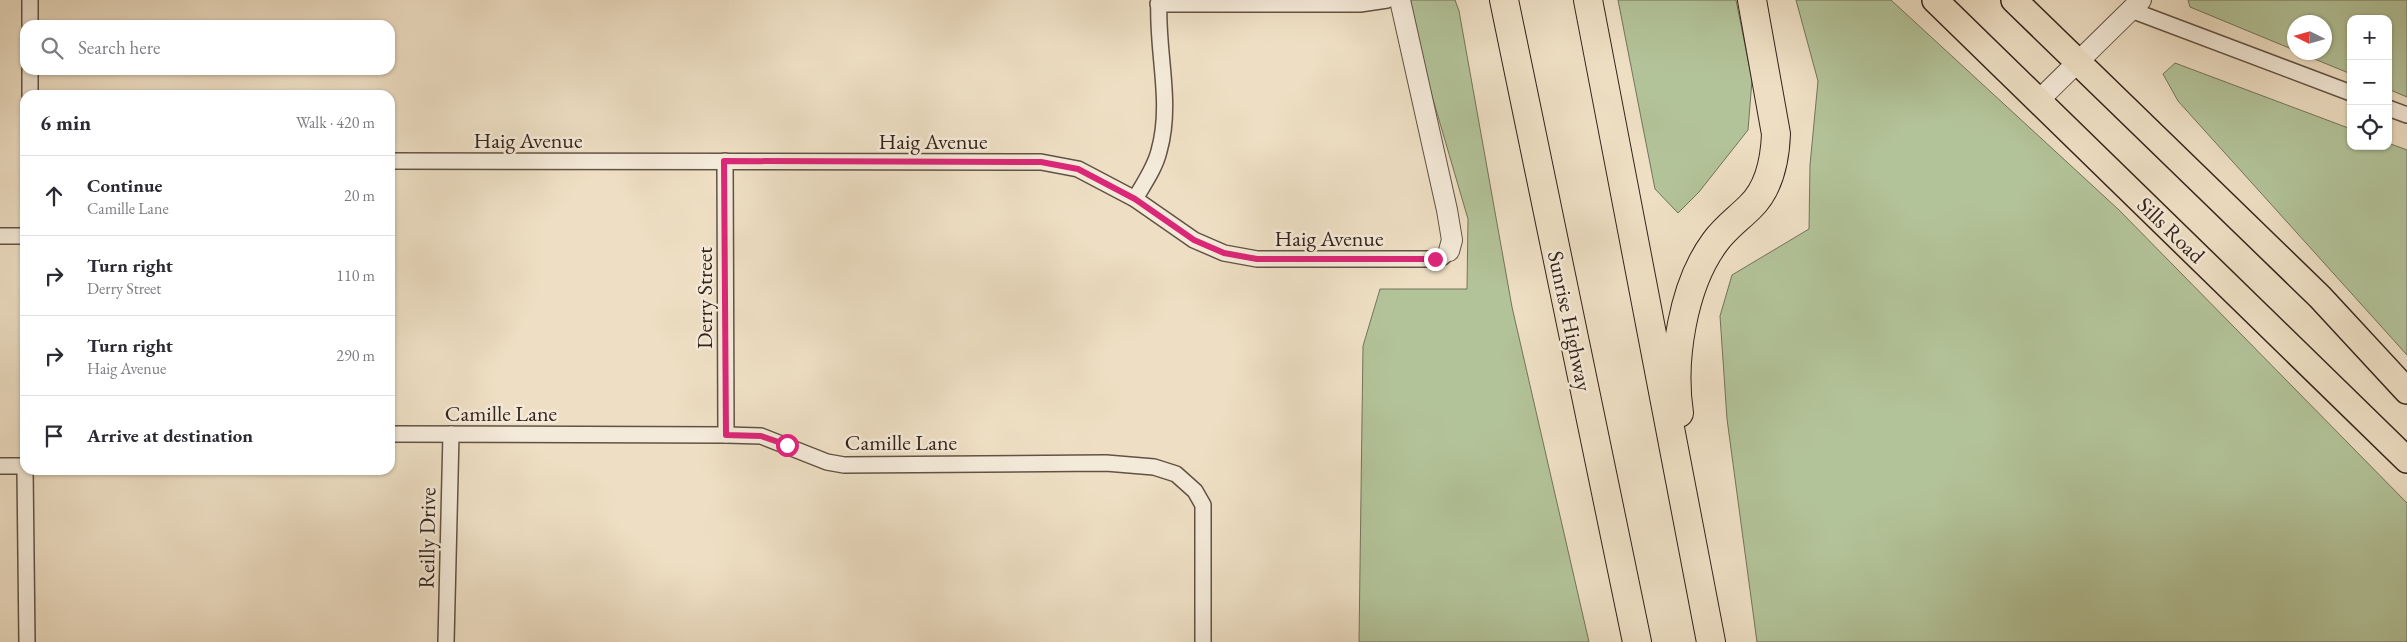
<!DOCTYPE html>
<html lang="en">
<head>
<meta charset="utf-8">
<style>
	:root { --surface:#fff; --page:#f7f7f7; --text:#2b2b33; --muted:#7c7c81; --line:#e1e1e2 }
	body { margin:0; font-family:"EB Garamond",serif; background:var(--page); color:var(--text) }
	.controls { position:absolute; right:15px; top:15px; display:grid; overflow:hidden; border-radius:10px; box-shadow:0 1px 4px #0004 }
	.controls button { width:45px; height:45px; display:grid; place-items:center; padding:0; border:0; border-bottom:1px solid var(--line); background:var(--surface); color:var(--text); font:25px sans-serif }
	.compass { position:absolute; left:2287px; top:15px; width:45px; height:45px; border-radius:50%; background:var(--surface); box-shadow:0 1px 4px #0004; rotate:275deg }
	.stop { position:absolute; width:15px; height:15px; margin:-11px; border:4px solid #db2777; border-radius:50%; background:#fff }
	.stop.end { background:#db2777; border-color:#fff; box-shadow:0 1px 5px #0008 }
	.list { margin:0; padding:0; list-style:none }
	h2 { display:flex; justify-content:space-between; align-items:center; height:65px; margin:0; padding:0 20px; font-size:21px }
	h2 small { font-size:16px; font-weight:400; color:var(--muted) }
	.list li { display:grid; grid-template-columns:32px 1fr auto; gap:15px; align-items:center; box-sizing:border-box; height:80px; padding:0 20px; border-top:1px solid var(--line) }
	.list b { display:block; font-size:19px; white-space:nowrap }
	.list p { margin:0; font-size:16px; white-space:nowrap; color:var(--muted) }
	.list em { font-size:16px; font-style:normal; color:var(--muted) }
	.icon { flex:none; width:28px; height:28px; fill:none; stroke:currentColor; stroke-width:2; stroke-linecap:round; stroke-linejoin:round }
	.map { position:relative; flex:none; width:2407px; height:642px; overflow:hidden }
	.search { position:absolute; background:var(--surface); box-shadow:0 1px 4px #0004; left:20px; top:20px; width:375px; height:55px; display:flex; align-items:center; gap:12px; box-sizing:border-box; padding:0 18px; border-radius:15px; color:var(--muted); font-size:19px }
	.panel { position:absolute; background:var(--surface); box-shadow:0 1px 4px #0004; left:20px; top:90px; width:375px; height:385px; border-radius:15px }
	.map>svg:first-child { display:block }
	.green { fill:#b3c399; stroke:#74735a }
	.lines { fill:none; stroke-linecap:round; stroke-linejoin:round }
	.minor-casing { stroke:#625244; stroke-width:18 }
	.tertiary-casing { stroke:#625244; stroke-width:22 }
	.primary-casing { stroke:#34231a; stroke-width:28 }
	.motorway-casing { stroke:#34231a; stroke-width:30 }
	.minor { stroke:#f4ead9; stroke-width:15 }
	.tertiary { stroke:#f4ead9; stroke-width:20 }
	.primary { stroke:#eedfc4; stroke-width:25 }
	.motorway { stroke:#eedfc4; stroke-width:28 }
	.route { stroke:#db2777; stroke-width:6 }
	.labels { text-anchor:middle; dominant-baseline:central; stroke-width:5; stroke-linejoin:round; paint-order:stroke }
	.street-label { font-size:22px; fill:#34231a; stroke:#f4ead9 }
</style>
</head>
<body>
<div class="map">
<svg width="2407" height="642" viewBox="0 0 2407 642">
	<rect width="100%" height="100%" fill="#eedfc4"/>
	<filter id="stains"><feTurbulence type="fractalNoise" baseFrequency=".004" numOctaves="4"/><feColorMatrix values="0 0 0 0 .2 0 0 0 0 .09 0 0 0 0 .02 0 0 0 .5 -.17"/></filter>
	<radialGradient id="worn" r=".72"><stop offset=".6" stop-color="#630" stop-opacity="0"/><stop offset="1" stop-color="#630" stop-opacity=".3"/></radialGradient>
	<g class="green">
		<path d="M1404 0H1455L1459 11 1512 307 1589 642H1359L1363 346 1380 289H1467L1468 219Z"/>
		<path d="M1618 0H1736L1752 80 1748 130 1699 192 1678 213 1655 189Z"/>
		<path d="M1796 0H1891L2119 210 2407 503V642H1757L1727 419 1720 316 1732 275 1809 229 1810 165 1818 81Z"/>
		<path d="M2188 0H2407V97L2388 89V19H2351V74L2300 53 2324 52V22H2294V50L2190 7Z"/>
		<path d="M2175 63 2351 129V146H2388V143L2407 150V355L2178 101 2163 74Z"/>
	</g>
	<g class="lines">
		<defs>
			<g id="minor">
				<path d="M30 0V25"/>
				<path d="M1158 4H1360L1387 0"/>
				<path d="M2131 10 2351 93"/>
				<path d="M30 70V95"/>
				<path d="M2388 108 2407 115"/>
				<path d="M390 161 1041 162 1078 169 1135 199 1194 240 1224 253 1257 259H1435L1443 257 1449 251"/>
				<path d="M725 161 726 435"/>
				<path d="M1135 199C1144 183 1155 168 1159 151 1173 102 1156 50 1159 0"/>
				<path d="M0 236H25"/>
				<path d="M390 434 726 435 761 436 827 462 844 465 1106 463 1154 467 1176 474 1195 491 1203 505V642"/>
				<path d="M0 466H25"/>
				<path d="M25 470 27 642"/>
				<path d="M446 642 451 434"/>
			</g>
			<g id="tertiary">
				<path d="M1400 0 1447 210 1452 240 1449 251"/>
				<path d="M2038 101 2141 0"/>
			</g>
			<g id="primary">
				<path d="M1935 0 2407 460"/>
				<path d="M2014 0 2320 297 2407 391"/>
			</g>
			<g id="motorway">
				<path d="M1504 0 1637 642"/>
				<path d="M1588 0 1711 642"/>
				<path d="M1679 413C1671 360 1683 285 1715 242 1725 228 1738 219 1750 207 1770 188 1775 159 1776 134L1752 0"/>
			</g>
		</defs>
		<use href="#minor" class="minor-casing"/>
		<use href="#tertiary" class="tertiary-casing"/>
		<use href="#primary" class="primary-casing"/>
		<use href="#motorway" class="motorway-casing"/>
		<use href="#minor" class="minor"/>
		<use href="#tertiary" class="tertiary"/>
		<use href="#primary" class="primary"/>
		<use href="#motorway" class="motorway"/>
	</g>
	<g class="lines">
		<path class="route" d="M787 445 761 436 726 435 724 161 1041 162 1078 169 1135 199 1194 240 1224 253 1257 259H1435"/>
	</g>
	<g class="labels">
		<g class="street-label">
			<text x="528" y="140">Haig Avenue</text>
			<text x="933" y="141">Haig Avenue</text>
			<text transform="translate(2171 230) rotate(44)">Sills Road</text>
			<text x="1329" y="238">Haig Avenue</text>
			<text transform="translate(704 298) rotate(-90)">Derry Street</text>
			<text transform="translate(1570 321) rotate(78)">Sunrise Highway</text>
			<text x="501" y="413">Camille Lane</text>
			<text x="901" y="442">Camille Lane</text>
			<text transform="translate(427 538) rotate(-89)">Reilly Drive</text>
		</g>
	</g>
	<rect width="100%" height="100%" filter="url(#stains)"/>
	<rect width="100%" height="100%" fill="url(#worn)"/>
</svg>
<div class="controls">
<button>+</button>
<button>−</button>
<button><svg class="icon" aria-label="locate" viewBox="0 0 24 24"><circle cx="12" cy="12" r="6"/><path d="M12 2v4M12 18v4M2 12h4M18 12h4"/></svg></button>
</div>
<svg class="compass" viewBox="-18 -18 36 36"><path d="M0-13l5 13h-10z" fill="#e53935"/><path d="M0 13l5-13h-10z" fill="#7c7c81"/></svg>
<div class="stop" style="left:787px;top:445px"></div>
<div class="stop end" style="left:1435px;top:259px"></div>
<div class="search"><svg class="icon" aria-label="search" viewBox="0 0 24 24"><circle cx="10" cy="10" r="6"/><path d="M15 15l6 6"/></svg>Search here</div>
<section class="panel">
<h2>6 min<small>Walk · 420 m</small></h2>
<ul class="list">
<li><svg class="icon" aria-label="ahead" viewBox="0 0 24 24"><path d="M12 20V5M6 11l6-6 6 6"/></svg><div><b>Continue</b><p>Camille Lane</p></div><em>20 m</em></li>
<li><svg class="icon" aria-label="right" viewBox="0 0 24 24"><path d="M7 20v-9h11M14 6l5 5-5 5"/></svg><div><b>Turn right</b><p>Derry Street</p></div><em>110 m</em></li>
<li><svg class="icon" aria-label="right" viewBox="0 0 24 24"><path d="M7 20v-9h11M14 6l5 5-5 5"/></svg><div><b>Turn right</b><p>Haig Avenue</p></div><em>290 m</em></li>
<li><svg class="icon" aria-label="arrive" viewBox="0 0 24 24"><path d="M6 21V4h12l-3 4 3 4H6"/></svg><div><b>Arrive at destination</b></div></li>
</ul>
</section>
</div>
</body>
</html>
